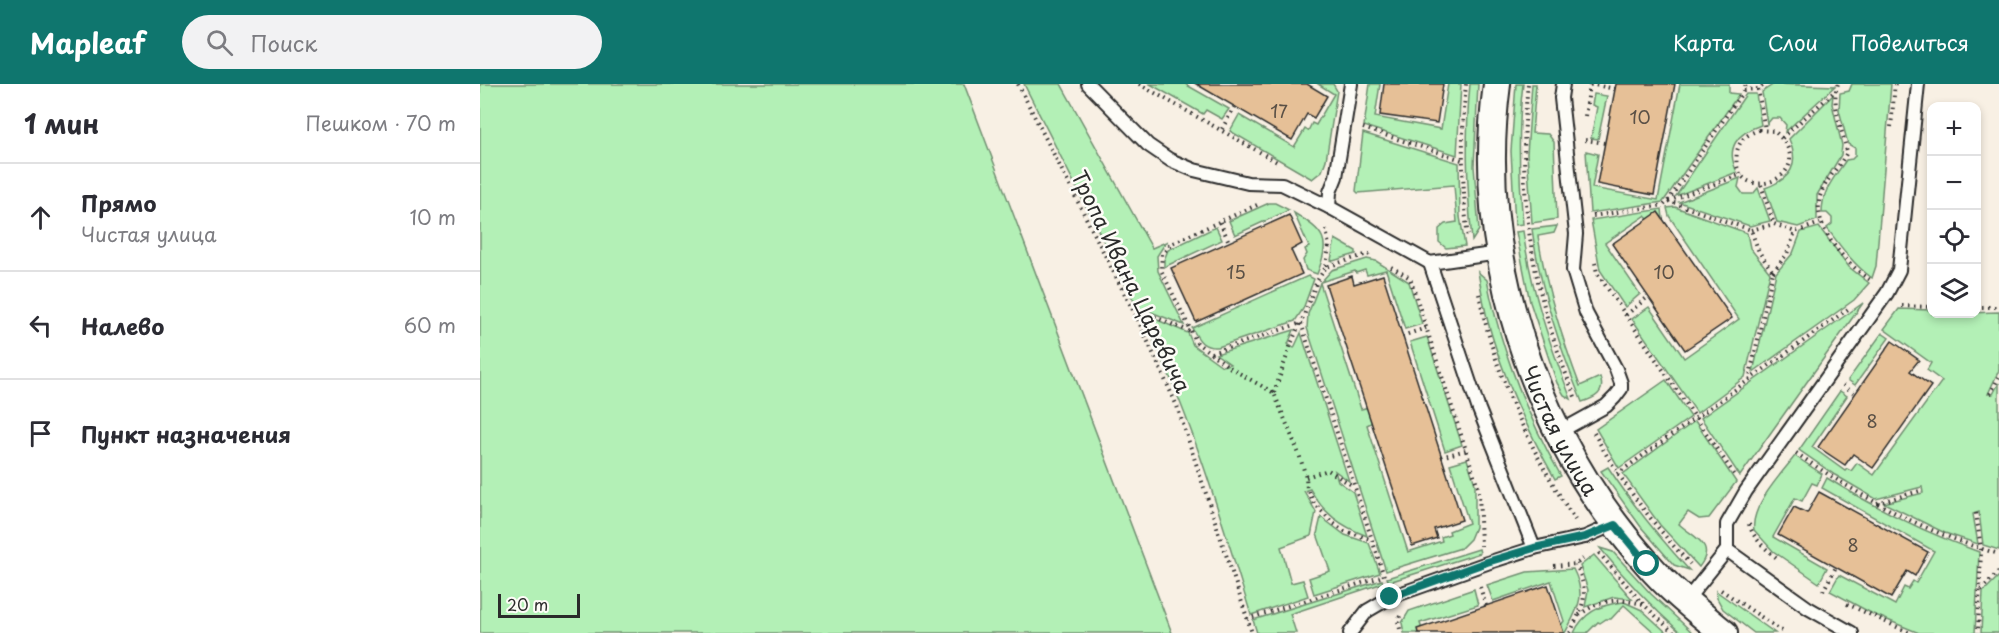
<!DOCTYPE html>
<html lang="ru">
<head>
<meta charset="utf-8">
<style>
	:root { --surface:#fff; --page:#f2f2f3; --text:#2b2b33; --muted:#7c7c81; --line:#e1e1e2; --accent:#0f766e }
	body { margin:0; font-family:"Playpen Sans",sans-serif; background:var(--page); color:var(--text) }
	.controls { position:absolute; right:18px; top:18px; display:grid; overflow:hidden; border-radius:12px; box-shadow:0 3px 9px #0003 }
	.controls button { width:54px; height:54px; display:grid; place-items:center; padding:0; border:0; border-bottom:2px solid var(--line); background:var(--surface); color:var(--text); font:30px sans-serif }
	.scale { position:absolute; left:18px; bottom:15px; width:82px; box-sizing:border-box; padding-left:6px; border:3px solid #2b2b2b; border-top:0; font-size:16px; line-height:21px; white-space:nowrap; color:#2b2b2b; -webkit-text-stroke:4px #fdfcf7; paint-order:stroke }
	.stop { position:absolute; width:18px; height:18px; margin:-14px; border:4px solid #0f766e; border-radius:50%; background:#fff }
	.stop.end { background:#0f766e; border-color:#fff; box-shadow:0 2px 6px #0008 }
	.list { margin:0; padding:0; list-style:none }
	h2 { display:flex; justify-content:space-between; align-items:center; height:78px; margin:0; padding:0 24px; font-size:26px }
	h2 small { font-size:20px; font-weight:400; color:var(--muted) }
	.list li { display:grid; grid-template-columns:39px 1fr auto; gap:18px; align-items:center; box-sizing:border-box; height:108px; padding:0 24px; border-top:2px solid var(--line) }
	.list b { display:block; font-size:22px; white-space:nowrap }
	.list p { margin:0; font-size:20px; white-space:nowrap; color:var(--muted) }
	.list em { font-size:20px; font-style:normal; color:var(--muted) }
	.icon { flex:none; width:33px; height:33px; fill:none; stroke:currentColor; stroke-width:2; stroke-linecap:round; stroke-linejoin:round }
	.map { position:relative; flex:none; width:1519px; height:549px; overflow:hidden }
	header { display:flex; align-items:center; gap:36px; box-sizing:border-box; height:84px; padding:0 30px; background:var(--accent); color:#fff }
	header strong { font-size:28px }
	nav { display:flex; gap:33px; margin-inline-start:auto; font-size:21px }
	.search { width:420px; height:54px; background:var(--page); display:flex; align-items:center; gap:15px; box-sizing:border-box; padding:0 21px; border-radius:33px; color:var(--muted); font-size:22px }
	main { display:flex }
	aside { flex:1; background:var(--surface) }
	.map>svg:first-child { display:block }
	.green { fill:#b3f0b6; stroke:#6f8e70; stroke-width:1.5 }
	.building { fill:#e6c097; stroke:#2b2b2b; stroke-width:1.5 }
	.lines { fill:none; stroke-linecap:round; stroke-linejoin:round }
	.service-casing { stroke:#2b2b2b; stroke-width:16 }
	.minor-casing { stroke:#2b2b2b; stroke-width:30 }
	.path { stroke:#2b2b2b; stroke-width:4; stroke-dasharray:1.5 4.5; stroke-linecap:butt }
	.service { stroke:#fdfcf7; stroke-width:12 }
	.minor { stroke:#fdfcf7; stroke-width:26 }
	.route { stroke:#0f766e; stroke-width:8 }
	.labels { text-anchor:middle; dominant-baseline:central; stroke-width:5; stroke-linejoin:round; paint-order:stroke }
	.number-label { font-size:18px; fill:#5a5046 }
	.street-label { font-size:21px; fill:#2b2b2b; stroke:#fdfcf7 }
</style>
</head>
<body>
<header>
<strong>Mapleaf</strong>
<div class="search"><svg class="icon" aria-label="search" viewBox="0 0 24 24"><circle cx="10" cy="10" r="6"/><path d="M15 15l6 6"/></svg>Поиск</div>
<nav><a>Карта</a><a>Слои</a><a>Поделиться</a></nav>
</header>
<main>
<aside>
<h2>1 мин<small>Пешком · 70 m</small></h2>
<ul class="list">
<li><svg class="icon" aria-label="ahead" viewBox="0 0 24 24"><path d="M12 20V5M6 11l6-6 6 6"/></svg><div><b>Прямо</b><p>Чистая улица</p></div><em>10 m</em></li>
<li><svg class="icon" aria-label="left" viewBox="0 0 24 24"><path d="M17 20v-9H6M10 6l-5 5 5 5"/></svg><div><b>Налево</b></div><em>60 m</em></li>
<li><svg class="icon" aria-label="arrive" viewBox="0 0 24 24"><path d="M6 21V4h12l-3 4 3 4H6"/></svg><div><b>Пункт назначения</b></div></li>
</ul>
</aside>
<div class="map">
<svg width="1519" height="549" viewBox="0 0 1519 549">
	<rect width="100%" height="100%" fill="#f8f0e4"/>
	<filter id="ink" filterUnits="userSpaceOnUse"><feTurbulence type="fractalNoise" baseFrequency=".0167" numOctaves="2"/><feDisplacementMap in="SourceGraphic" scale="12" xChannelSelector="R" yChannelSelector="G"/><feConvolveMatrix kernelMatrix="1 2 1 2 8 2 1 2 1" color-interpolation-filters="sRGB"/></filter>
	<g filter="url(#ink)">
		<g class="green">
			<path d="M0 0H484L692 549H0Z"/>
			<path d="M544 0H581L672 164 686 158 677 172 678 187 704 241 671 228 660 229Z"/>
			<path d="M670 0H705L749 25 742 35 726 26 723 30Z"/>
			<path d="M838 0H853L857 7 846 76 842 87 832 95 750 47 759 31 814 63 825 45 828 47 832 39 836 41 854 10Z"/>
			<path d="M890 0H900L895 33 961 45 968 0H981L977 71 884 42Z"/>
			<path d="M990 0H998L994 82 999 146 992 157C987 105 985 52 990 0Z"/>
			<path d="M1036 0H1043C1037 47 1039 93 1043 140L1035 141 1031 67Z"/>
			<path d="M1052 0H1056L1052 49 1068 50 1074 58 1077 135 1052 139 1047 70Z"/>
			<path d="M1200 0H1249V9L1259 10 1183 118 1110 129 1106 67 1118 70 1112 104 1178 116Z"/>
			<path d="M1294 0 1355 2 1305 48 1306 41 1300 34H1292L1287 40 1282 8Z"/>
			<path d="M1372 0H1411L1396 182 1392 194C1373 180 1361 163 1347 144L1352 140V134L1347 129H1342C1342 106 1354 94 1366 76L1372 75 1375 72V64L1368 60 1359 26 1360 9 1369 7Z"/>
			<path d="M1114 10 1127 12 1118 55 1111 54 1117 23 1112 21Z"/>
			<path d="M1266 10H1276L1281 41C1257 49 1245 64 1257 88L1196 112Z"/>
			<path d="M1353 11 1352 20 1362 61 1361 71 1337 111V136L1318 143 1297 138 1285 104C1311 95 1320 81 1309 55Z"/>
			<path d="M883 49 979 79 980 133 985 162 966 164 959 158V145L965 140 977 138 974 101 878 109 876 107Z"/>
			<path d="M1260 94 1258 103 1263 110H1273L1278 104 1290 137 1270 142 1199 118Z"/>
			<path d="M789 119H795L809 126 755 151 749 137Z"/>
			<path d="M1195 123 1267 149 1270 164 1290 189 1265 293 1217 329 1152 235 1169 223 1204 274 1259 235 1189 132 1187 124Z"/>
			<path d="M1182 125 1183 135 1174 141 1165 132 1125 159 1160 210 1145 223 1120 186 1111 136Z"/>
			<path d="M814 129C845 148 851 155 837 190L826 186 823 176 827 170 825 165 829 163Z"/>
			<path d="M1077 142 1074 149 1058 152C1066 204 1081 252 1100 302L1120 293C1126 309 1115 314 1102 318 1079 262 1060 205 1052 145Z"/>
			<path d="M736 143 742 156 684 183V176L688 166Z"/>
			<path d="M1339 143 1369 183 1389 199 1374 216 1273 288 1296 189 1313 169 1321 148Z"/>
			<path d="M1043 147C1051 206 1070 261 1091 315L1084 311 1077 299 1050 218 1036 148Z"/>
			<path d="M855 155 876 167V170L853 177 851 176Z"/>
			<path d="M887 175 896 177 929 198 942 240 925 245 906 186 887 191 885 186 876 189 875 187 841 198 852 186Z"/>
			<path d="M998 188 1007 196C1021 266 1046 330 1081 392L1075 395C1047 345 1023 293 1008 238 1004 222 1001 205 998 188Z"/>
			<path d="M828 192 834 195 823 225 815 237 738 263C723 264 719 257 712 244Z"/>
			<path d="M840 199 881 325 893 322 897 336 887 341 928 468 962 457 961 453 970 450 969 447 989 439 970 380 987 375 995 400V443L990 455 981 464 906 487 827 244 828 230Z"/>
			<path d="M1383 219 1260 392 1221 334Z"/>
			<path d="M1419 225 1451 226 1452 230 1519 228V286L1508 310H1513L1519 299V466L1503 461 1499 428 1493 430 1498 460 1465 449 1404 419 1443 409 1442 403 1396 415 1355 391 1319 366 1360 307 1367 312 1332 363 1365 387 1367 385 1371 387 1377 379 1394 391 1462 297 1447 286 1451 279 1404 245Z"/>
			<path d="M675 235 708 249 713 261 742 282 750 280 736 270 814 246 808 260 814 264 821 249 869 397 855 387 858 397 873 408 887 452C861 442 844 430 830 405L824 407 836 428 831 452 801 463 811 499 823 496 828 512 771 531C740 431 711 331 664 236Z"/>
			<path d="M1402 249 1409 254 1375 301 1368 296Z"/>
			<path d="M947 253 982 361 965 367 930 258Z"/>
			<path d="M1186 296 1211 333 1139 384 1116 345Z"/>
			<path d="M1215 337 1256 398 1229 434 1219 435 1208 428 1199 440C1214 454 1237 460 1219 483L1180 441 1143 390Z"/>
			<path d="M1315 372 1342 390 1337 401 1332 399 1322 417 1315 414 1293 453 1347 484 1339 499 1293 467 1274 446C1270 423 1301 390 1315 372Z"/>
			<path d="M1128 383C1152 420 1179 453 1209 486L1194 481 1161 443 1121 387Z"/>
			<path d="M1347 394C1396 424 1445 449 1499 468L1495 549H1439L1393 530 1350 507 1359 491 1415 521 1424 503 1428 505 1433 497 1436 499 1454 467 1342 404Z"/>
			<path d="M841 433 865 451 889 459 900 489 834 510 829 494 850 487 837 450Z"/>
			<path d="M1120 464 1133 468 1171 510 1213 549H1201C1172 523 1145 495 1120 464Z"/>
			<path d="M999 465 1000 469 909 498 907 494Z"/>
			<path d="M1114 471 1152 515 1134 513 1105 523 1108 506 1100 482Z"/>
			<path d="M1093 485C1107 512 1098 524 1085 549H1075L1084 537 1071 497 1013 517 1007 501 1047 488Z"/>
			<path d="M1519 492V549H1501L1503 508Z"/>
			<path d="M902 496 903 499 810 530 816 549H777L773 536Z"/>
			<path d="M994 505 998 521 940 539 943 549H924L922 539 929 527Z"/>
			<path d="M1236 507 1295 549H1274L1243 525 1237 514Z"/>
			<path d="M1144 518 1162 526 1187 549H1175L1144 521 1131 535H1126L1120 539 1118 538 1107 549H1094C1103 528 1122 520 1144 518Z"/>
		</g>
		<g class="building">
			<path d="M716 0H827L847 12 834 34 827 30 812 56Z"/>
			<path d="M904 0H963L957 39 900 31Z"/>
			<path d="M1136 0H1195L1174 111 1117 100Z"/>
			<path d="M1178 128 1252 234 1205 266 1132 160Z"/>
			<path d="M809 131 822 160 811 166 822 190 716 238 691 184Z"/>
			<path d="M903 191 982 436 954 445 957 454 932 462 846 201 872 192 874 200Z"/>
			<path d="M1412 257 1439 276 1430 287 1451 302 1393 384 1373 370 1365 381 1338 363Z"/>
			<path d="M1339 408 1448 468 1435 492 1427 487 1411 514 1298 451 1314 423 1327 429Z"/>
			<path d="M1068 501 1084 549H938L937 545Z"/>
		</g>
		<g class="lines">
			<defs>
				<g id="service">
					<path d="M608 0 668 61 690 76 714 86 768 99 802 100 849 123 950 179 1019 169"/>
					<path d="M849 123 850 108 856 93 871 0"/>
					<path d="M950 179 998 323 1054 464"/>
					<path d="M1079 348 1126 322 1135 313 1141 305V299L1136 285 1106 229 1093 186 1096 150 1081 14 1083 0"/>
					<path d="M1247 466 1328 524 1372 549"/>
					<path d="M1205 518 1247 466V440L1266 407 1407 209 1419 186 1438 0"/>
					<path d="M870 549 887 527 911 513 1007 479 1054 464 1105 453 1135 440"/>
				</g>
				<g id="minor">
					<path id="s1" d="M1017 0C994 170 1053 351 1167 479 1190 506 1217 527 1244 549"/>
				</g>
			</defs>
			<use href="#service" class="service-casing"/>
			<use href="#minor" class="minor-casing"/>
			<g class="path">
				<path d="M538 0 658 236 697 322 772 549"/>
				<path d="M659 0 799 79"/>
				<path d="M986 0C981 52 982 103 988 155"/>
				<path d="M1048 0C1036 115 1052 209 1096 315"/>
				<path d="M1110 0 1135 5"/>
				<path d="M1358 0C1350 18 1363 48 1367 68 1360 82 1348 93 1342 107 1327 140 1367 181 1392 197"/>
				<path d="M1278 5 1285 46"/>
				<path d="M1264 6 1278 5 1286 0"/>
				<path d="M1105 32 1110 0"/>
				<path d="M1411 43 1415 0"/>
				<path d="M883 44 982 76"/>
				<path d="M742 45 754 23"/>
				<path d="M1279 46 1294 47C1348 93 1248 127 1257 68 1259 56 1267 50 1279 46Z"/>
				<path d="M1302 54 1355 7"/>
				<path d="M1105 56 1125 59"/>
				<path d="M1281 101 1294 140"/>
				<path d="M1188 117 1271 146 1279 168 1293 188 1269 295"/>
				<path d="M1188 117 1264 6 1266 0"/>
				<path d="M777 121 692 159 682 170 681 186 717 259 752 285 794 309 819 370 826 393 827 405 834 419 853 439 865 447 892 456"/>
				<path d="M1113 132 1184 121 1188 117 1262 90"/>
				<path d="M740 138 749 158"/>
				<path d="M1271 146 1294 140 1315 148 1340 139"/>
				<path d="M1115 179 1117 189 1254 390"/>
				<path d="M846 182 849 162 846 145"/>
				<path d="M911 183 930 194 999 406 1001 462"/>
				<path d="M1293 188 1307 170 1315 148"/>
				<path d="M999 210C1015 292 1050 366 1095 436"/>
				<path d="M1422 222 1452 223"/>
				<path d="M1496 223H1519"/>
				<path d="M1146 231 1168 213"/>
				<path d="M657 233 673 232 711 248"/>
				<path d="M922 252 946 244"/>
				<path d="M731 269 821 239"/>
				<path d="M1363 301 1375 310"/>
				<path d="M794 309 811 260 820 239"/>
				<path d="M1510 310 1519 293"/>
				<path d="M1114 349C1140 397 1172 439 1210 480"/>
				<path d="M1316 369C1379 412 1445 449 1519 470"/>
				<path d="M961 373 986 366"/>
				<path d="M1137 390 1371 223"/>
				<path d="M826 393 848 386 873 402"/>
				<path d="M1397 419 1443 406"/>
				<path d="M1496 429 1501 465 1498 549"/>
				<path d="M1269 440C1274 456 1286 465 1298 475"/>
				<path d="M1119 469 1162 519 1194 549"/>
				<path d="M1074 482 1096 480 1103 475"/>
				<path d="M1000 503 1006 522"/>
				<path d="M1241 506 1305 549"/>
				<path d="M1501 506 1519 487"/>
				<path d="M1343 507 1356 483"/>
				<path d="M1367 520 1430 549"/>
				<path d="M1099 531C1121 515 1137 514 1163 520"/>
				<path d="M920 532 918 537 921 549"/>
				<path d="M767 535 904 492 821 239 837 197 846 183 888 170 891 172"/>
				<path d="M1090 549C1104 519 1110 513 1096 480"/>
			</g>
			<use href="#service" class="service"/>
			<use href="#minor" class="minor"/>
		</g>
	</g>
	<g class="lines" filter="url(#ink)">
		<path class="route" d="M910 513 1007 478 1054 464 1105 453 1135 441 1167 480"/>
	</g>
	<g class="labels">
		<g class="number-label">
			<text x="799" y="26">17</text>
			<text x="1160" y="32">10</text>
			<text x="756" y="187">15</text>
			<text x="1184" y="187">10</text>
			<text x="1392" y="336">8</text>
			<text x="1373" y="460">8</text>
		</g>
		<g class="street-label">
			<text transform="translate(652 197) rotate(64)">Тропа Ивана Царевича</text>
			<text stroke="none"><textPath href="#s1" startOffset="358">Чистая улица</textPath></text>
		</g>
	</g>
</svg>
<div class="controls">
<button>+</button>
<button>−</button>
<button><svg class="icon" aria-label="locate" viewBox="0 0 24 24"><circle cx="12" cy="12" r="6"/><path d="M12 2v4M12 18v4M2 12h4M18 12h4"/></svg></button>
<button><svg class="icon" aria-label="layers" viewBox="0 0 24 24"><path d="M12 4l9 5-9 5-9-5zM3 14l9 5 9-5"/></svg></button>
</div>
<div class="scale">20 m</div>
<div class="stop" style="left:1167px;top:480px"></div>
<div class="stop end" style="left:910px;top:513px"></div>
</div>
</main>
</body>
</html>
